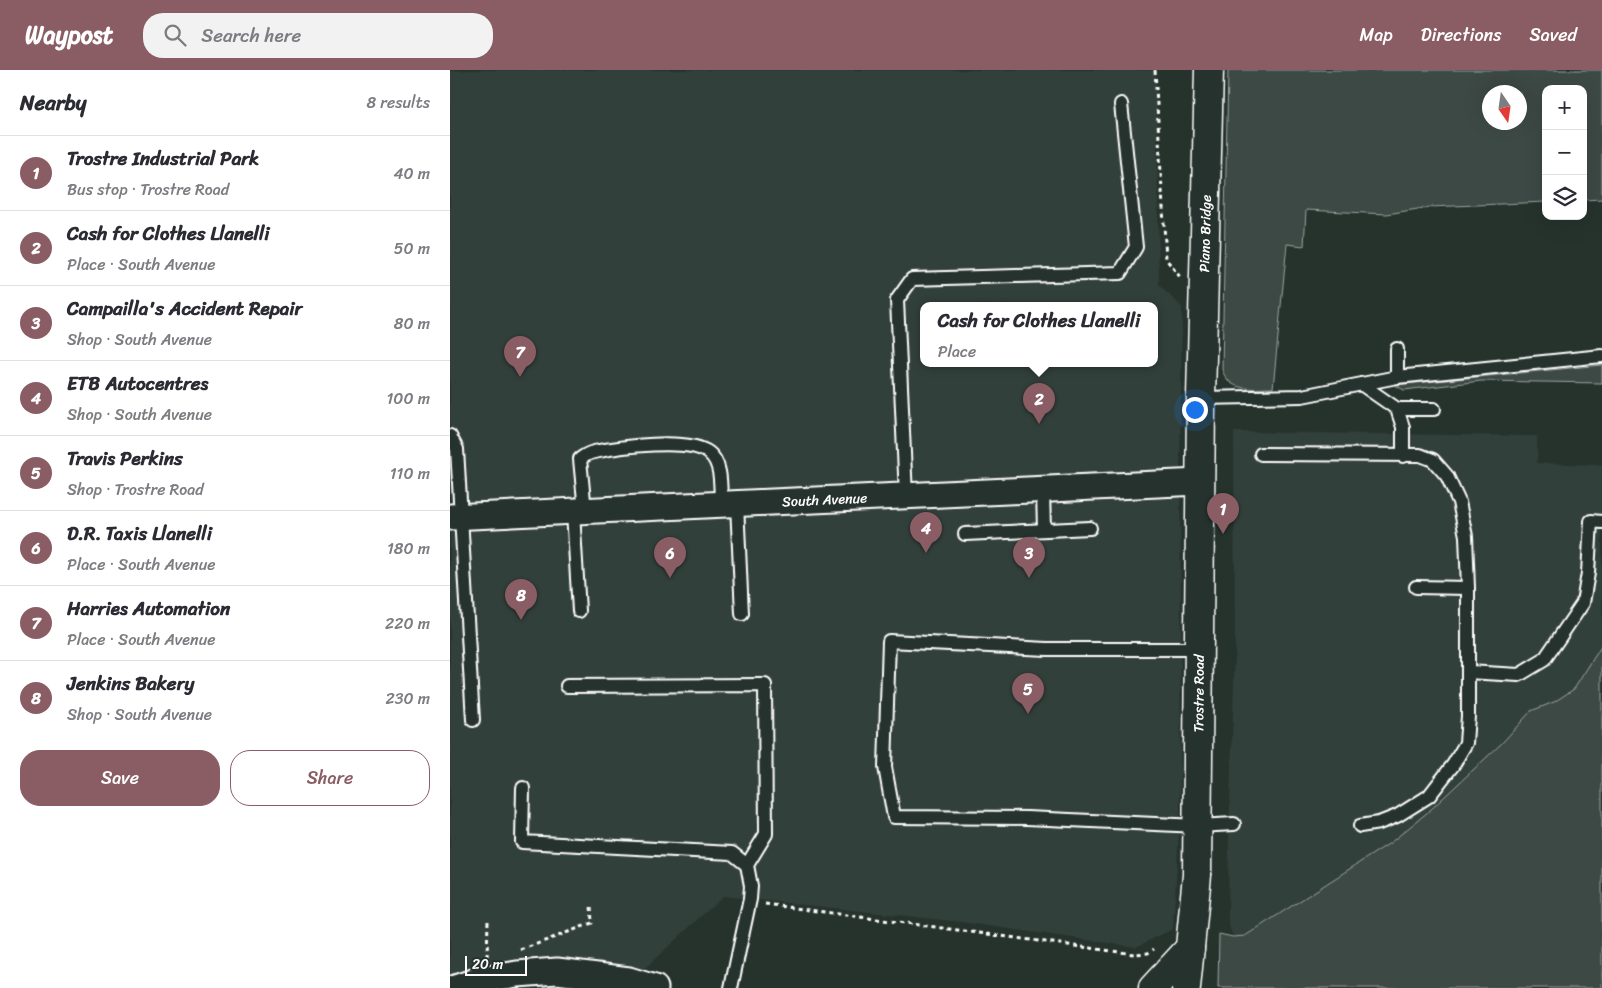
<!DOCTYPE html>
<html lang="en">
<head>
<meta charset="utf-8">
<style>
	:root { --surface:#fff; --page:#f2f2f3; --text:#2b2b33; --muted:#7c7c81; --line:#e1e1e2; --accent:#8a5d65 }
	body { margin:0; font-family:Sriracha,sans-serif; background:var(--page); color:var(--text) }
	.controls { position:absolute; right:15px; top:15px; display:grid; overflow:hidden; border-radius:10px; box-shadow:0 5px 20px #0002 }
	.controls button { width:45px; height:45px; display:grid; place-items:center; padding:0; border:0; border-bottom:1px solid var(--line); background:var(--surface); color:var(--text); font:25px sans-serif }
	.compass { position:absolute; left:1032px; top:15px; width:45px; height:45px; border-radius:50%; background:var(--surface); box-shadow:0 5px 20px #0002; rotate:167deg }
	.scale { position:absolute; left:15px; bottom:12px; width:62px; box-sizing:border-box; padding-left:5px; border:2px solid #fff; border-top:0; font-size:14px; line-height:18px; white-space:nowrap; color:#fff; -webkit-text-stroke:4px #26332d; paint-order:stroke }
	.you { position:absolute; left:744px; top:339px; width:18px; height:18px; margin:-12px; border:4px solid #fff; border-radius:50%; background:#1a73e8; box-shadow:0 0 0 8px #1a73e833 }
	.badge { display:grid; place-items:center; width:32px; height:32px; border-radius:50%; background:var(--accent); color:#fff; font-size:16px; font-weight:700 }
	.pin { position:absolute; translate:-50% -41px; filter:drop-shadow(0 1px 2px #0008) }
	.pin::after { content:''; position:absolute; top:26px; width:18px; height:15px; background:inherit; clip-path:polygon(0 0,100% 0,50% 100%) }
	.popup { position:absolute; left:470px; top:232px; width:238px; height:65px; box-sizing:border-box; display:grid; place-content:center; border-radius:10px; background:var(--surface); filter:drop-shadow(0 1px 4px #0005); font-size:16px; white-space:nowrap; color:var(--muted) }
	.popup b { font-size:19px; color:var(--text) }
	.popup::after { content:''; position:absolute; left:50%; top:100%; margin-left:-10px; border:10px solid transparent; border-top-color:var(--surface) }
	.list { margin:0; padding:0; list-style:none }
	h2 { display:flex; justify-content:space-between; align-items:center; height:65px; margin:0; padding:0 20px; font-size:21px }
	h2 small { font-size:16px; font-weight:400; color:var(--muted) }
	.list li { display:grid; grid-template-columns:32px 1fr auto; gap:15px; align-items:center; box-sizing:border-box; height:75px; padding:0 20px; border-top:1px solid var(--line) }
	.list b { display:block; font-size:19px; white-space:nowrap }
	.list p { margin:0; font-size:16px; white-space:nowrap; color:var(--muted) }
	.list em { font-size:16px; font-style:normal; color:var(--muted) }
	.actions { display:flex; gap:10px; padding:15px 20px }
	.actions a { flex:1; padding:11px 0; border:1px solid var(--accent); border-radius:20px; text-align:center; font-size:18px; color:var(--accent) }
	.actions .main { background:var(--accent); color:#fff }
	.icon { flex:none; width:28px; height:28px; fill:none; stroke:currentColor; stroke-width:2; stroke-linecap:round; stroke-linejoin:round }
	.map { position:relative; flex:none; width:1152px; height:918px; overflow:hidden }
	header { display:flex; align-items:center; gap:30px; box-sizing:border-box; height:70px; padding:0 25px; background:var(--accent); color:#fff }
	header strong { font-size:24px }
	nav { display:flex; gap:28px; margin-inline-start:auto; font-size:18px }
	.search { width:350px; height:45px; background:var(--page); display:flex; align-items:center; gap:12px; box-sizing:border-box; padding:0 18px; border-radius:20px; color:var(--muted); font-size:19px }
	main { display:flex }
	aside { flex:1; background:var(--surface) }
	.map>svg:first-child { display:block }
	.built { fill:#333f3a; fill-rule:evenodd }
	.green { fill:#3e4944; stroke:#9ea4a2; fill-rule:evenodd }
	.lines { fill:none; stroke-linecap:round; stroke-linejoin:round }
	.service-casing { stroke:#fff; stroke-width:16 }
	.minor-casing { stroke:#fff; stroke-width:29 }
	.secondary-casing { stroke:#fff; stroke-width:31 }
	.path { stroke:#fff; stroke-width:3; stroke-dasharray:4 4; stroke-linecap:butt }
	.service { stroke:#26332d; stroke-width:12 }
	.minor { stroke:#26332d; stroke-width:25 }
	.secondary { stroke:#26332d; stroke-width:28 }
	.labels { text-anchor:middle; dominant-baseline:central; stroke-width:5; stroke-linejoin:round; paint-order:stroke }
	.street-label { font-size:14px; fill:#fff; stroke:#26332d }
</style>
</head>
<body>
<header>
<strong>Waypost</strong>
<div class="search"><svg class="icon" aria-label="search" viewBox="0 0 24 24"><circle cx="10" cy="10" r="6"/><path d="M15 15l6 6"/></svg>Search here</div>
<nav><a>Map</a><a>Directions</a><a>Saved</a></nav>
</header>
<main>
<aside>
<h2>Nearby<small>8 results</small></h2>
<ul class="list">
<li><span class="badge">1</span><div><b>Trostre Industrial Park</b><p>Bus stop · Trostre Road</p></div><em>40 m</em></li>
<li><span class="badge">2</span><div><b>Cash for Clothes Llanelli</b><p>Place · South Avenue</p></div><em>50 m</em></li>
<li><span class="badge">3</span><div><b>Campailla's Accident Repair</b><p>Shop · South Avenue</p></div><em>80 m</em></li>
<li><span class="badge">4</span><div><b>ETB Autocentres</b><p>Shop · South Avenue</p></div><em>100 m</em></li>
<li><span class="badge">5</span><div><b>Travis Perkins</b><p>Shop · Trostre Road</p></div><em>110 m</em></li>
<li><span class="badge">6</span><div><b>D.R. Taxis Llanelli</b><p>Place · South Avenue</p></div><em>180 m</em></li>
<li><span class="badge">7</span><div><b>Harries Automation</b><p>Place · South Avenue</p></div><em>220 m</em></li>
<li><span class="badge">8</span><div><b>Jenkins Bakery</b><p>Shop · South Avenue</p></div><em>230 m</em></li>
</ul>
<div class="actions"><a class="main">Save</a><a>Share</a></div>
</aside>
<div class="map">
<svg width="1152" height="918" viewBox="0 0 1152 918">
	<rect width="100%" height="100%" fill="#26332d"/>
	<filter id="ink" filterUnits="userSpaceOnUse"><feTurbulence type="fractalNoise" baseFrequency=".02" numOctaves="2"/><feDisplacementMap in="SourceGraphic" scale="10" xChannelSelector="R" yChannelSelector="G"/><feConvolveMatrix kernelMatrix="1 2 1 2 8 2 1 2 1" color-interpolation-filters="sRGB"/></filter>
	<g filter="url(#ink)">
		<g class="built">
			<path d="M21 0H702L706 5 709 215 732 237 730 398 731 559 730 745 723 859 686 877 511 852 273 826 181 911 93 902 94 918H0V1ZM474 235H704V293H474Z"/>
			<path d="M784 362 1087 366V393L1152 395V575L1124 619 1104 632 1081 641 1052 673 978 742 940 773 795 866 783 867 778 852 779 764 785 583Z"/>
		</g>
		<g class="green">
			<path d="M778 0H1152V129L1133 130V19H1096V132L980 137 937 144 856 140 854 176 837 174 823 318C802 318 779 323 772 299ZM1070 22V52H1040V22Z"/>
			<path d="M1152 295V313L1031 311 954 320 945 315Z"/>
			<path d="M1152 575V918H768L769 864 783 867 795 866 940 773 978 742 1052 673 1081 641 1104 632 1124 619Z"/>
			<path d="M108 912 157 918H94V914Z"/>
		</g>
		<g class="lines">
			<defs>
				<g id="service">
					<path d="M947 307V279"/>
					<path d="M911 314 947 339H984"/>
					<path d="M751 328 852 326 947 307 1152 286"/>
					<path d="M947 339 953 357V386"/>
					<path d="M0 366 7 379 23 650"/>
					<path d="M811 384 970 385 983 390 997 406 1009 432 1016 466 1018 518V646L1016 673 1003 695 979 726 947 746 929 753 910 756"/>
					<path d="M593 420 594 460"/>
					<path d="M456 426 447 230 462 209 670 203 686 177 671 34"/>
					<path d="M287 434 292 544"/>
					<path d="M135 441 130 389C134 386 139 383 144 382 168 377 239 367 259 383 273 394 270 419 271 435"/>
					<path d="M123 442 129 541"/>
					<path d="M515 464 640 458"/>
					<path d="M966 517 1018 518"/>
					<path d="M750 579H597L439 571 435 697 444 747 577 748 748 756 784 754"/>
					<path d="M1018 602 1069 605 1094 590 1133 533 1138 503 1141 451 1152 452"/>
					<path d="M117 616 315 615 316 764 297 795 301 816 300 829 281 918"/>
					<path d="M73 718 72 772 282 783 297 795"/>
				</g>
				<g id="minor">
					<path id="s1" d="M0 447 750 412"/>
					<path d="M5 918 26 911 67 904 107 901 179 910 205 918"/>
				</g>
				<g id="secondary">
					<path d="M703 918 740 878"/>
					<path id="s2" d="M736 918 747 805 751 328 759 0"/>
				</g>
			</defs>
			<use href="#service" class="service-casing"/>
			<use href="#minor" class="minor-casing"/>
			<use href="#secondary" class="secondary-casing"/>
			<g class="path">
				<path d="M705 0 716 189 730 207"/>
				<path d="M315 834 684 884 698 883 704 879"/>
				<path d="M71 880 142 853 141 834"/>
				<path d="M37 887 38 851"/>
			</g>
			<use href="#service" class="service"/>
			<use href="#minor" class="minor"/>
			<use href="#secondary" class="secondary"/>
		</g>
	</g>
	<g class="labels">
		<g class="street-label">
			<text stroke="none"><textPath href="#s2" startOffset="755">Piano Bridge</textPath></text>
			<text stroke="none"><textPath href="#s1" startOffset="375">South Avenue</textPath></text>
			<text stroke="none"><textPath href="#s2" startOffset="295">Trostre Road</textPath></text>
		</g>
	</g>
</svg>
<div class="controls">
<button>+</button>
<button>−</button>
<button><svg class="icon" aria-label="layers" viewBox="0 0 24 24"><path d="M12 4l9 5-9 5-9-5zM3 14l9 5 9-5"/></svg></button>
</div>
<svg class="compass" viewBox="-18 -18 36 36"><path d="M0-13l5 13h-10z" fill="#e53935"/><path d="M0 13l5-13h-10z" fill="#7c7c81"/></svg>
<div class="scale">20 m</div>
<div class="you"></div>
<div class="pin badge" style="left:773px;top:464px">1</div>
<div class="pin badge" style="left:589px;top:354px">2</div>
<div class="popup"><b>Cash for Clothes Llanelli</b>Place</div>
<div class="pin badge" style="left:579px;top:508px">3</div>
<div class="pin badge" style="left:476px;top:483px">4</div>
<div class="pin badge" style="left:578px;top:644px">5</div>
<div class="pin badge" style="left:220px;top:508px">6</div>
<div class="pin badge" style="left:70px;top:307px">7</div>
<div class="pin badge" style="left:71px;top:550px">8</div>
</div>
</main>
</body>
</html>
